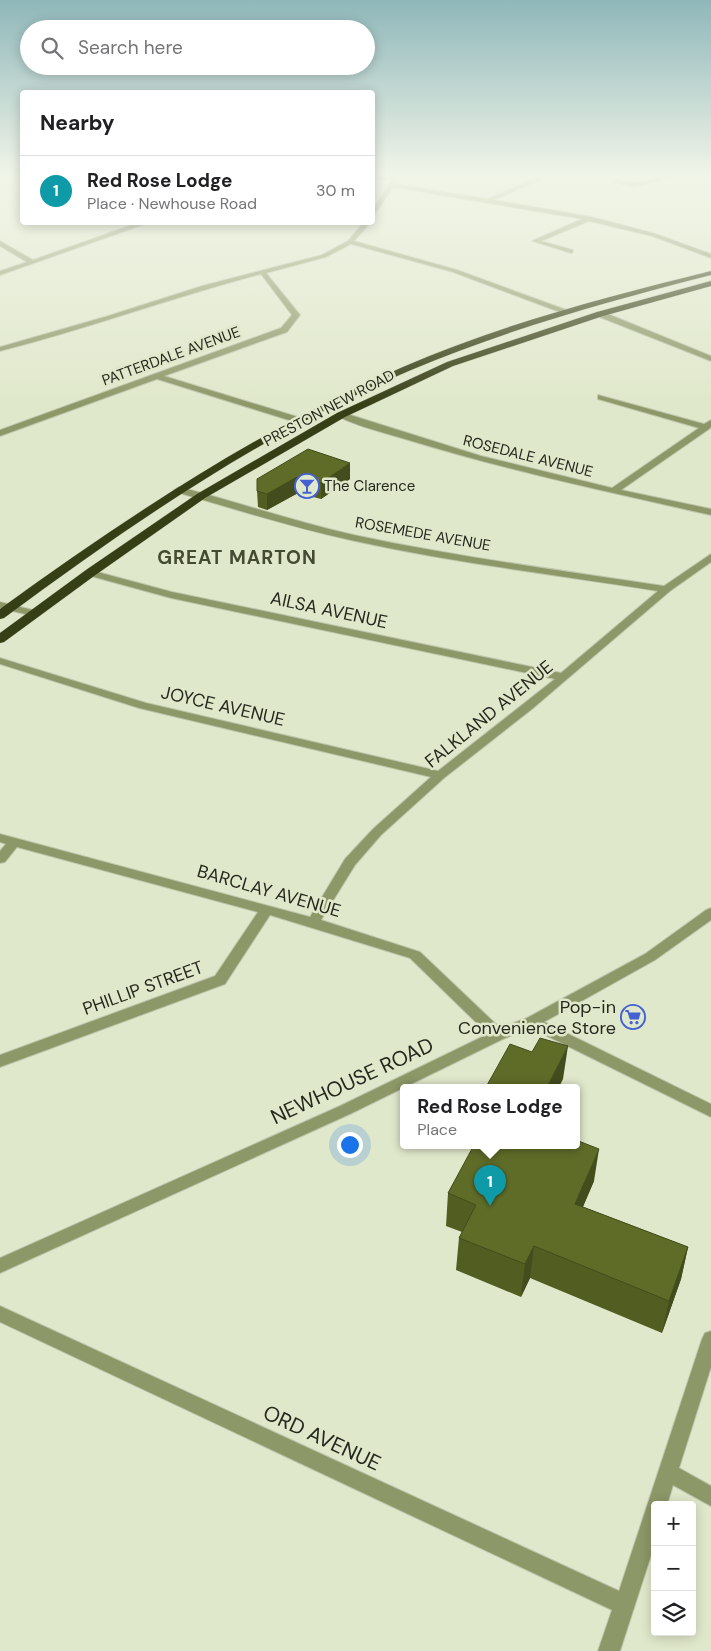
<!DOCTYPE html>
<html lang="en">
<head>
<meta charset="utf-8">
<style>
	:root { --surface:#fff; --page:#f6f6f6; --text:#202124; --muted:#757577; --line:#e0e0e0; --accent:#4461d4 }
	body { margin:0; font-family:"DM Sans",sans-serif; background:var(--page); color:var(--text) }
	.controls { position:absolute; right:15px; bottom:15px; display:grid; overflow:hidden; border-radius:5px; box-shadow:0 2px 12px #0003 }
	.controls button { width:45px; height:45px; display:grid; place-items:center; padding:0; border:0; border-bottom:1px solid var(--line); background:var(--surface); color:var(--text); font:25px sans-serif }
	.you { position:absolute; left:349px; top:1144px; width:18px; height:18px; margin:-12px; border:4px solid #fff; border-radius:50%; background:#1a73e8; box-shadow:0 0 0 8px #1a73e833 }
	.badge { display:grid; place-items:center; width:32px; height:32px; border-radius:50%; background:var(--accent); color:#fff; font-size:16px; font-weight:700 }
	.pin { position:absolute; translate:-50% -41px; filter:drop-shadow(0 1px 2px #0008) }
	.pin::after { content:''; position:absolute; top:26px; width:18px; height:15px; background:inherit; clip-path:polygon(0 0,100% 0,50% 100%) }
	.popup { position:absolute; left:400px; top:1084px; width:180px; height:65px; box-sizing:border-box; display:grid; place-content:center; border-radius:5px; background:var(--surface); filter:drop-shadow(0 1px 4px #0005); font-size:16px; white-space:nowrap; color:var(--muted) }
	.popup b { font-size:19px; color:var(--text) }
	.popup::after { content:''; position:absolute; left:50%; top:100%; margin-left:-10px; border:10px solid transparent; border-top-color:var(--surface) }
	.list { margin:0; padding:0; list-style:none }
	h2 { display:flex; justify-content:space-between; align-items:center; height:65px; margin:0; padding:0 20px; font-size:21px }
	h2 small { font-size:16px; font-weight:400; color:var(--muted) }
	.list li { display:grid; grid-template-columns:32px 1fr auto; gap:15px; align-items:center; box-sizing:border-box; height:70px; padding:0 20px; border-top:1px solid var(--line) }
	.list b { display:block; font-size:19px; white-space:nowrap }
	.list p { margin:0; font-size:16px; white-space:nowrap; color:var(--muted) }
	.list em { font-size:16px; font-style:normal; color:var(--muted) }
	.icon { flex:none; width:28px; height:28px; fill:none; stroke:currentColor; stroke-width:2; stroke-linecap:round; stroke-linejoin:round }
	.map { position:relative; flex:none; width:711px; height:1651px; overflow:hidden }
	.search { position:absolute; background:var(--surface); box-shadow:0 2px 12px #0003; left:20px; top:20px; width:355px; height:55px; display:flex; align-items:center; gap:12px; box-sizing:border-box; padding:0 18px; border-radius:28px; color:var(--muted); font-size:19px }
	.panel { position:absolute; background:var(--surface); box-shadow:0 2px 12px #0003; left:20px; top:90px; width:355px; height:135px; border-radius:5px }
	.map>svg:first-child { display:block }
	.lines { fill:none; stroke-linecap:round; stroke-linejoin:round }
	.street-casing { stroke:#bfc5ac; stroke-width:2 }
	.highway-casing { stroke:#bfc5ac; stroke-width:1 }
	.street { fill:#8d9868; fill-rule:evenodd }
	.highway { fill:#363e15; fill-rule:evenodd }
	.wall { fill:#525d22 }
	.shaded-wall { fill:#424c1c }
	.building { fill:#5f6c28; stroke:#424c1c }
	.labels { text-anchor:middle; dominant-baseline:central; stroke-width:5; stroke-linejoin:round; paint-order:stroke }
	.far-street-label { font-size:15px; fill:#26281d; stroke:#e0e8cb }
	.far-poi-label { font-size:15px; fill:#26281d; stroke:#e0e8cb; text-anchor:start }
	.street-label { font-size:18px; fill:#26281d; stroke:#e0e8cb }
	.poi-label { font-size:18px; fill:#26281d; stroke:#e0e8cb; text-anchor:end }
	.far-district-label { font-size:19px; font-weight:bold; letter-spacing:1px; fill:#454a32; stroke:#e0e8cb }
	.near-street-label { font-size:21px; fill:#26281d; stroke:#e0e8cb }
</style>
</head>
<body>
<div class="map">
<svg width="711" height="1651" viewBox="0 0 711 1651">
	<rect width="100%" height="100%" fill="#e0e8cb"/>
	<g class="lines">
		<defs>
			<g id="street">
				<path d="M372 175H401L395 184 487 199 543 175H551L494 200 592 217 656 234 711 254V258L652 236 589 221 541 241 573 250V252L571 253 532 241 582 219 393 187 372 218V210L392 180 372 179Z"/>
				<path d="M671 175H682L634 187 613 182 616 180 634 183Z"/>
				<path d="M140 222H151L0 275V271L27 262 0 246V241L33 260Z"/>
				<path d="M364 222H371L354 241 457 270 572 312 565 314 453 272 351 244 326 257 266 273 300 315 287 332 164 376 301 418V422H295L157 379 0 436V430L281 328 292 315 261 274C173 297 88 329 0 351V347L108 316 202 286 322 255 348 241Z"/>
				<path d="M597 312H603L711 356V361L597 316Z"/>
				<path d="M598 395 704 424 711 420V427L709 429 621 490 711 509V515C608 492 506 470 405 439 389 434 348 424 337 415L344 413 481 456 612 488 699 428 598 399Z"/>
				<path d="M179 487C238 502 295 522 354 535 456 557 561 570 664 586L711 554V562L670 591 532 709 444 778 381 835 355 865 321 920 420 952 500 1028 527 1018 645 954 706 910 711 908V920L655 960 544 1022 711 1104V1117L531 1028 503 1039 350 1114 0 1273V1258L340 1106 488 1034 410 958 270 915 225 984 0 1067V1055L215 976 258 912 17 847 5 862 0 863V851L6 844 0 842V834L310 917 345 859 373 829 431 777 139 708 0 664V658L146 703 438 771 555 679 171 598 87 575 85 573 90 570 172 592 561 673 658 591C557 575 455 563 355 541 294 528 235 509 176 492L174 490Z"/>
				<path d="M0 602 37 611 38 613 33 616 0 608Z"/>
				<path d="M0 1306 619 1591 702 1339 705 1333 711 1331V1367L679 1468 711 1486V1506L673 1485 667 1505H655V1543L620 1651H598L612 1610 0 1322Z"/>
			</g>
			<g id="highway">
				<path d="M711 271V275C609 301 508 329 411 370 265 432 132 523 4 618L0 619V609C127 517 258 430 403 367 502 324 607 297 711 271Z"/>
				<path d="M711 281V286L603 316 453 366 345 417 205 498 94 576 4 642 0 643V633L86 570 197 494 337 413 447 362 597 312Z"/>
			</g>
		</defs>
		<use href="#street" class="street-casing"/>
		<use href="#highway" class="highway-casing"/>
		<use href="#street" class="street"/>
		<use href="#highway" class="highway"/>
	</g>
	<g class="wall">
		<path d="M308 449 350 479 321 499 298 493 267 510 258 507 257 491Z"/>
		<path d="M594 1181 583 1207 688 1247 681 1279 662 1333 530 1278 521 1297 456 1270 459 1238 462 1232 446 1226 448 1193Z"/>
	</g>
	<g class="shaded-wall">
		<path d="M350 463V479L321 499V483Z"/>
		<path d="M297 477 298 493 267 510V494Z"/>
		<path d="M568 1046 563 1079 559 1087H547Z"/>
		<path d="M599 1149 594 1181 570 1236 575 1204Z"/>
		<path d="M534 1246 530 1278 521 1297 525 1264Z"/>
		<path d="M688 1247 681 1279 662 1333 669 1301Z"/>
	</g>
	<g class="building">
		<path d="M308 449 350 463 321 483 297 477 267 494 257 491V479Z"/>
		<path d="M540 1038 568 1046 547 1087H486L510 1044 532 1052Z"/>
		<path d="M576 1140 599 1149 575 1204 688 1247 669 1301 534 1246 525 1264 459 1238 476 1205 448 1193 474 1145H576Z"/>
	</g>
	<linearGradient id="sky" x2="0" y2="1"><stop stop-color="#8fb7ba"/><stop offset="0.43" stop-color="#f1f5e8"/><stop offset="1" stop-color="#f1f5e8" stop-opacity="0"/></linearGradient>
	<rect width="711" height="406" fill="url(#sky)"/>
	<defs>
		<symbol id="bar-ring" viewBox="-11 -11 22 22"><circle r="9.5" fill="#e0e8cb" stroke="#4461d4" stroke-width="1.5"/><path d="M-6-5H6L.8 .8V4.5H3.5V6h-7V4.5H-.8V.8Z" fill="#4461d4"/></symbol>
		<symbol id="supermarket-ring" viewBox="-11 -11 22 22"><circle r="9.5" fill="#e0e8cb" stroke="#4461d4" stroke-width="1.5"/><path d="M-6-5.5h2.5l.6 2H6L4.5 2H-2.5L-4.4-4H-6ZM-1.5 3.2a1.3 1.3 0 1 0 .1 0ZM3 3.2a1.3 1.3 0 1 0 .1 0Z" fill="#4461d4"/></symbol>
	</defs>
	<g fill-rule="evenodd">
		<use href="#bar-ring" x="293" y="472" width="28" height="28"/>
		<use href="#supermarket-ring" x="619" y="1003" width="28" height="28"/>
	</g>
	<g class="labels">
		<g class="far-street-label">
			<text transform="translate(171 356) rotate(-20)">PATTERDALE AVENUE</text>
			<text transform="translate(329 408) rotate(-28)">PRESTON NEW ROAD</text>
			<text transform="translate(528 456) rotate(14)">ROSEDALE AVENUE</text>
			<text transform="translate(423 534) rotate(10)">ROSEMEDE AVENUE</text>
		</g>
		<g class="far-poi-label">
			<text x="324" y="486">The Clarence</text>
		</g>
		<g class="street-label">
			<text transform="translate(329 610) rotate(12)">AILSA AVENUE</text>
			<text transform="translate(223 706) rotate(13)">JOYCE AVENUE</text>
			<text transform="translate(489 714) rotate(-39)">FALKLAND AVENUE</text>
			<text transform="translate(269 891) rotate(16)">BARCLAY AVENUE</text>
			<text transform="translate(143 988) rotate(-20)">PHILLIP STREET</text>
		</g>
		<g class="poi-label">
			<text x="616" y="1007">Pop-in<tspan x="616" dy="21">Convenience Store</tspan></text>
		</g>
		<g class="far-district-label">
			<text x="237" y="557">GREAT MARTON</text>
		</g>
		<g class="near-street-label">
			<text transform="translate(352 1081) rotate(-25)">NEWHOUSE ROAD</text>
			<text transform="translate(322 1438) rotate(25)">ORD AVENUE</text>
		</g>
	</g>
</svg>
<div class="controls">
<button>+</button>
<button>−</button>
<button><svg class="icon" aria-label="layers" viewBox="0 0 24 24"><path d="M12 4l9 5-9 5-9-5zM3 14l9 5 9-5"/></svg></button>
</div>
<div class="you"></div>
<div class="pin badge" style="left:490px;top:1206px;background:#0f9aa8">1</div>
<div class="popup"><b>Red Rose Lodge</b>Place</div>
<div class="search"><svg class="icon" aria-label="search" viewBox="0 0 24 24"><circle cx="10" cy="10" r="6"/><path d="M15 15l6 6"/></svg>Search here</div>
<section class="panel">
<h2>Nearby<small></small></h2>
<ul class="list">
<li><span class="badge" style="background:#0f9aa8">1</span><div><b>Red Rose Lodge</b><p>Place · Newhouse Road</p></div><em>30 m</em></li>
</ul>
</section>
</div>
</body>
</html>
